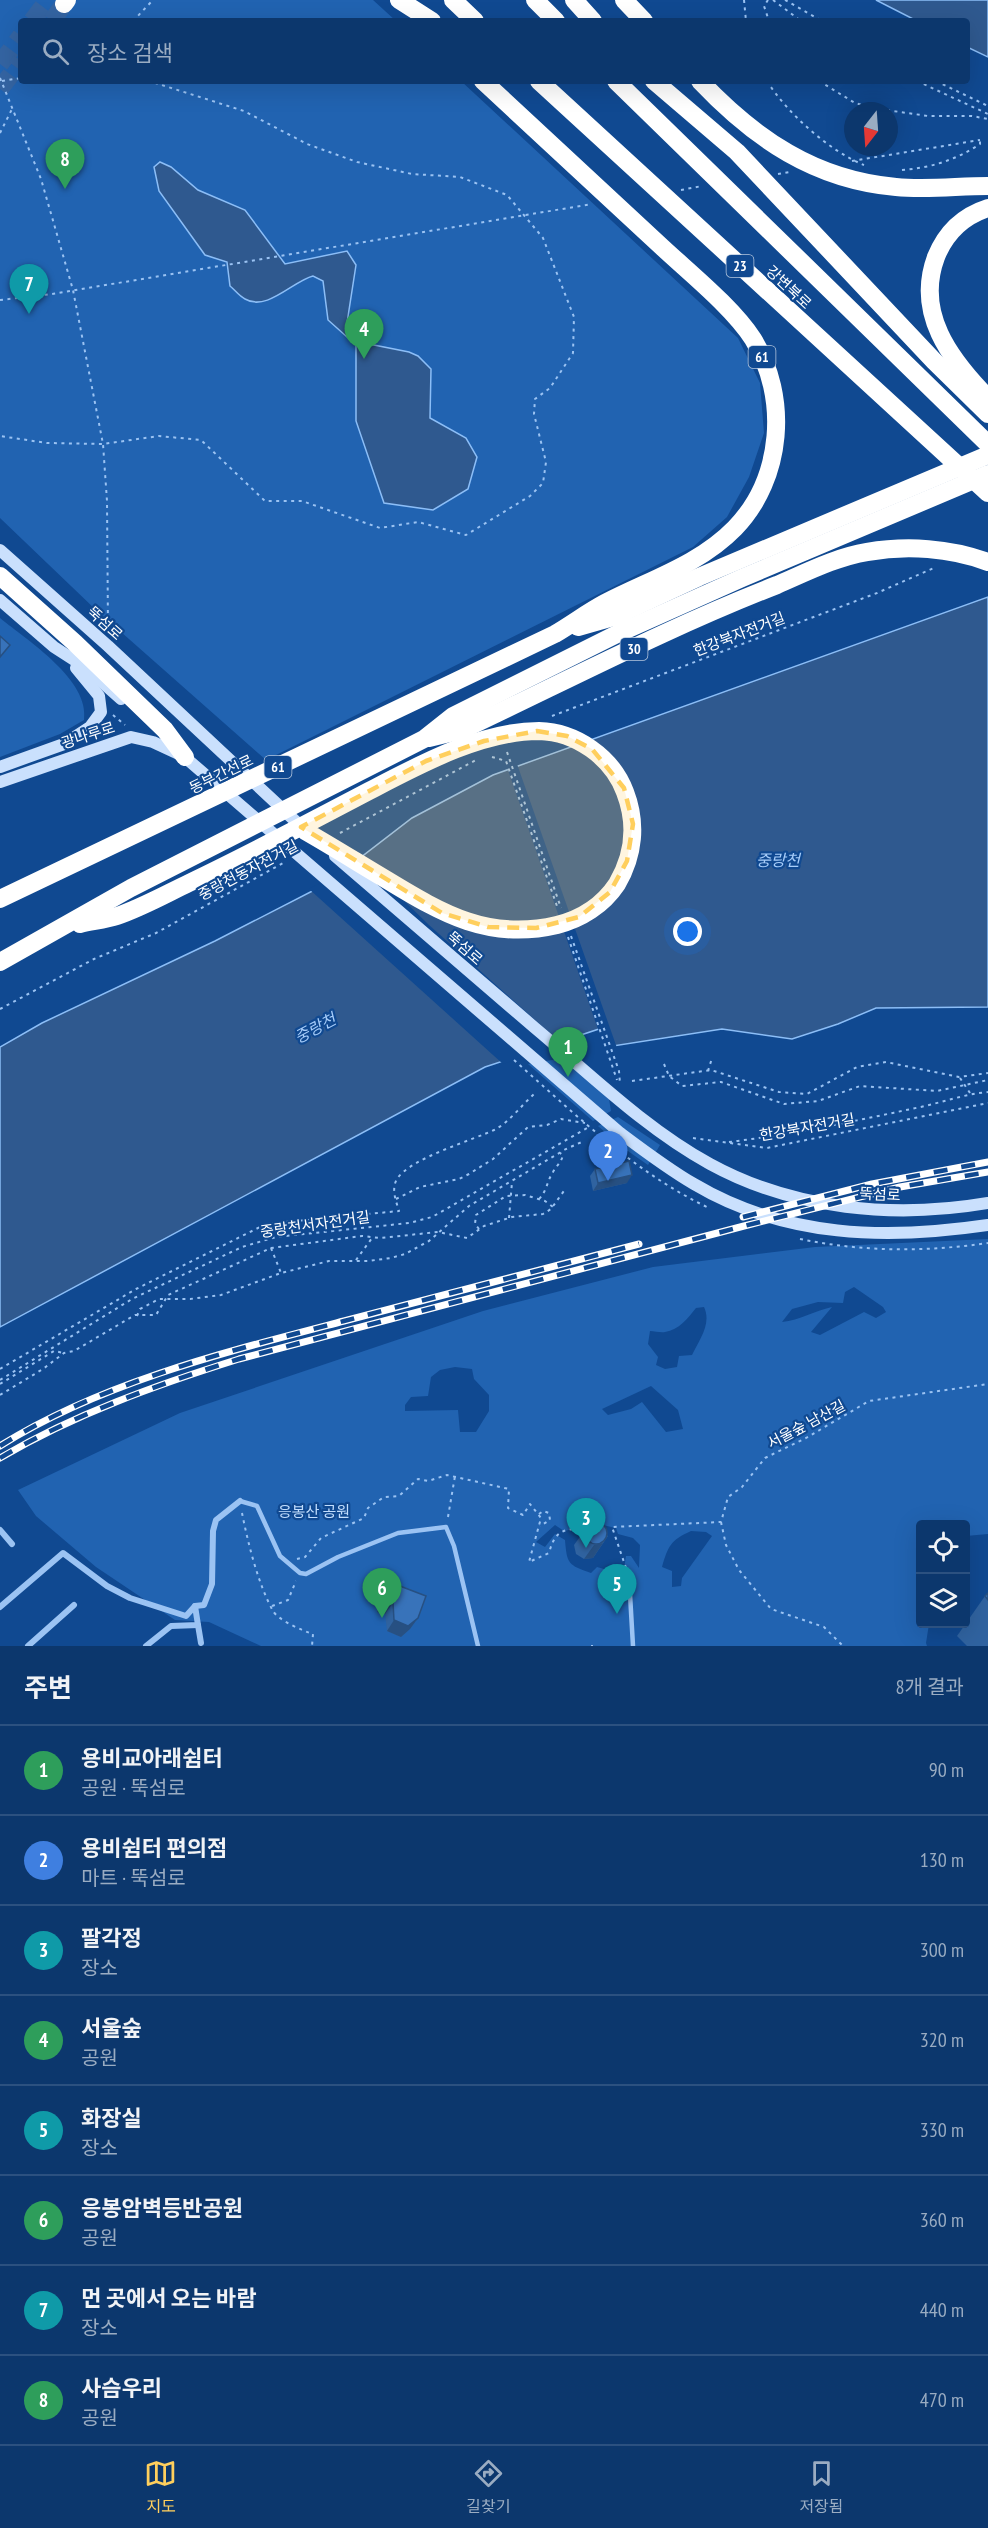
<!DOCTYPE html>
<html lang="ko">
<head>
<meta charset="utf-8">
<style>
	:root { --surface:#0c376d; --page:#153f72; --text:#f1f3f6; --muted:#9aacc2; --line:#2c5180; --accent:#ffcf5d }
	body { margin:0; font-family:"PT Sans Narrow","Noto Sans KR",sans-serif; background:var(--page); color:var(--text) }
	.controls { position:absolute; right:18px; bottom:18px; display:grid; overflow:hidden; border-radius:6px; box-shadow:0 6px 24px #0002 }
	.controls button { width:54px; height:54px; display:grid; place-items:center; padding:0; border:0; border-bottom:2px solid var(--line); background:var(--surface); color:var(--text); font:30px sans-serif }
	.compass { position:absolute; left:844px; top:102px; width:54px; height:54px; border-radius:50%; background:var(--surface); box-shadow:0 6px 24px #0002; rotate:197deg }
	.you { position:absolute; left:688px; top:932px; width:21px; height:21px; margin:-15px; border:4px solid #fff; border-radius:50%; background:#1a73e8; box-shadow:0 0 0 9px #1a73e833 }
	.badge { display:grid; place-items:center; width:39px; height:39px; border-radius:50%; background:var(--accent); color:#fff; font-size:20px; font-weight:700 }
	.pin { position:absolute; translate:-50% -50px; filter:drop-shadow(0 2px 3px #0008) }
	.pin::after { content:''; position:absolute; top:32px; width:21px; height:18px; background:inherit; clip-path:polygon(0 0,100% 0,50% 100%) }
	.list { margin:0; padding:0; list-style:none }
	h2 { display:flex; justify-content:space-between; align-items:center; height:78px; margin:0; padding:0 24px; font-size:26px }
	h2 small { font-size:20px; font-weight:400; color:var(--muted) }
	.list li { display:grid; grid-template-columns:39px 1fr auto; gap:18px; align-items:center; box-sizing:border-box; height:90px; padding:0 24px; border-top:2px solid var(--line) }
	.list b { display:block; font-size:22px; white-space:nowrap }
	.list p { margin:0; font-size:20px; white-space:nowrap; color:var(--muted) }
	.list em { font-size:20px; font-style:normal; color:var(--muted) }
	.icon { flex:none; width:33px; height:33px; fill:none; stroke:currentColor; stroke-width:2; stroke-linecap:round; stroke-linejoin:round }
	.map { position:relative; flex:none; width:988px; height:1646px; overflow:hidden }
	.search { position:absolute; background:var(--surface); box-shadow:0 6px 24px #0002; left:18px; right:18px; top:18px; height:66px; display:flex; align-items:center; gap:15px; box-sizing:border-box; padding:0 21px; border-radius:6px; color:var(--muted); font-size:22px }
	.sheet { height:798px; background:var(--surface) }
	nav { display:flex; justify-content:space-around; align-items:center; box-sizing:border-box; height:84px; border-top:2px solid var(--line); background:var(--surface); font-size:16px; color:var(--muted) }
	nav a { display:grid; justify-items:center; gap:3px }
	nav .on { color:var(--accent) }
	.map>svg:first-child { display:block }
	.green { fill:#2163b1; fill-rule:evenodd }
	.water { fill:#2f598f; stroke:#8cbef7; stroke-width:1.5 }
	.pier { fill:#104991 }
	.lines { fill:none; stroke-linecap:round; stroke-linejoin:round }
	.highway-tunnel { stroke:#3464a2; stroke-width:18; stroke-dasharray:18 9; stroke-linecap:butt }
	.path { stroke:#9bc3f3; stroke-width:2; stroke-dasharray:3 4.5; stroke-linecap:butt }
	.lane { stroke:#9bc3f3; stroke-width:4.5 }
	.street { stroke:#9bc3f3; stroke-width:6 }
	.secondary { stroke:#cae0fd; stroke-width:12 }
	.highway { stroke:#fff; stroke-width:18 }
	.rail-casing { stroke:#fff; stroke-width:7 }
	.rail { stroke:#104991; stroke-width:4.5; stroke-dasharray:14; stroke-linecap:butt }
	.wall { fill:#3063a0 }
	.shaded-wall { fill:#275082 }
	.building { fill:#3873ba; stroke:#275082; stroke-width:1.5 }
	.marked { fill:#ffcf5d; fill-opacity:0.2; stroke:#ffcf5d; stroke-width:4.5; stroke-dasharray:12 8; stroke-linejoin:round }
	.labels { text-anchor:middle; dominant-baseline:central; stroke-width:4.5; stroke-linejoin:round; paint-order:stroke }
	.shield { fill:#104991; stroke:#b7c8de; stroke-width:1.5 }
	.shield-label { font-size:14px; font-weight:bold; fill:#fff }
	.street-label { font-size:15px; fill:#fff; stroke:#104991 }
	.park-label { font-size:15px; fill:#c2defe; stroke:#104991 }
	.water-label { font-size:16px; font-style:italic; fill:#a7cdfa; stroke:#104991 }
</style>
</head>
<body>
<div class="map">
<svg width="988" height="1646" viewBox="0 0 988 1646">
	<rect width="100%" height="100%" fill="#104991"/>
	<g class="green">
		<path d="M0 0H373L396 21H21V81H461L738 338 760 383 764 433 749 477 727 517 693 547 266 760 95 609 0 518Z"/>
		<path d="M0 618C28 641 90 680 84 720L60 734 0 757Z"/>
		<path d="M576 1056 609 1099 611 1111 593 1121 528 1064Z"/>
		<path d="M618 1117 660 1145 648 1165 622 1147 598 1126Z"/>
		<path d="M988 1239V1534L966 1536V1524H920V1624H929L926 1643 927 1646H261L209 1622 175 1620 96 1567 36 1516 18 1490 180 1413 483 1311 653 1267 815 1247ZM854 1287 883 1307 886 1312 876 1318 864 1312 820 1335 811 1332 832 1307C814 1311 800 1320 782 1322L792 1309 818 1302 843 1303 845 1292ZM704 1307C712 1324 699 1340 692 1355L679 1356 677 1367 665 1369 656 1365 658 1357 648 1344 650 1331C655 1331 661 1333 665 1332 679 1330 688 1318 696 1308ZM455 1367 472 1369 474 1379 489 1395V1411L476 1432H460L458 1410 405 1411V1405L411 1397 428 1396 431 1377 440 1370ZM651 1386 678 1410 683 1429 666 1432 642 1402 631 1409 608 1415 602 1409ZM598 1524 616 1528 618 1534 633 1538 640 1545 639 1568 631 1556H626L624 1569 614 1564 611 1565V1571L597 1567 591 1573C568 1565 567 1564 565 1540L555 1534 545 1547 536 1542 555 1525 564 1531ZM691 1531 706 1532 712 1536 682 1578 681 1586 672 1587V1571L662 1567C668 1546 671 1540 691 1531Z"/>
	</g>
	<g class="water">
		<path d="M876 0H988V57L967 47V21H917Z"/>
		<path d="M160 162 171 167 198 190 245 210 285 264 347 251 356 265 347 323 369 344 409 352 418 356 431 369 430 418 466 438 477 457 468 489 433 510 384 503 356 421V345L328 320 323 281 313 276C293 281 267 312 245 299 239 296 235 290 230 286L227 262 205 255 159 191 154 167Z"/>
		<path d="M988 597V1007L876 1008 838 1024 792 1039 722 1029 613 1046 602 1028 485 1067 0 1327V1047L42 1023 215 941 326 884 412 818 493 775Z"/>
	</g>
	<g class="pier">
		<path d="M517 764 617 1048H611L601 1031 599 1032 507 767Z"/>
		<path d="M358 856 429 925 562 1044 503 1064 309 889 324 881Z"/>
	</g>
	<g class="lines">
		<g class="highway-tunnel">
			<path d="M32 21 48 0"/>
			<path d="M52 21 64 4"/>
			<path d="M0 64 21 36"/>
			<path d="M0 89 21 61"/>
		</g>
		<g class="path">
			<path d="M744 0 746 21"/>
			<path d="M768 0 764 6 769 21"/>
			<path d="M773 0 801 21"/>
			<path d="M785 0 822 21"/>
			<path d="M133 21 153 0"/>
			<path d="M0 78 41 179 73 290 103 444 47 443 0 436"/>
			<path d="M2 81 21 78"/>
			<path d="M767 81C787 113 829 151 864 165"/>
			<path d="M819 81 855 103 879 109 928 116H972L988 119"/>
			<path d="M917 81 988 114"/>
			<path d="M936 81 988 106"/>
			<path d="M0 133 12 109"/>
			<path d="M852 161 980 140"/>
			<path d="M902 170C930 168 956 160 980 144V140"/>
			<path d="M778 174 790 172"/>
			<path d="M681 190 702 186"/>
			<path d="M0 300 52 294 592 204"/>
			<path d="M108 628 107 501 103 444 159 436 201 440 265 501H302L380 528 418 522 466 535 530 496 543 483 546 462 534 414 535 399 550 388 573 353 574 317 543 238 507 195 460 177 412 174 357 162 307 144 244 111 149 81"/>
			<path d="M113 715 125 725"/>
			<path d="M552 716 877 593 936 567"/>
			<path d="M507 752 561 908"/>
			<path d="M492 757 506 761 558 909"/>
			<path d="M340 833 476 760"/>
			<path d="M571 936 619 1071 620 1084"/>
			<path d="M568 937 617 1080"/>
			<path d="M0 1009 94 959 156 933 285 862"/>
			<path d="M514 1060C575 1114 635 1173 709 1208"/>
			<path d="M664 1064 669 1076 682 1086 721 1082 784 1104 818 1101 860 1086 937 1091 988 1080"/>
			<path d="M708 1071 712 1058"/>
			<path d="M960 1078 970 1093"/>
			<path d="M632 1081 711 1070 779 1092 807 1094 857 1067 886 1062 959 1077 988 1073"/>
			<path d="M693 1138 767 1148 988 1103"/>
			<path d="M729 1142C795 1134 860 1120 925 1106 946 1101 966 1094 988 1092"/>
			<path d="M396 1199 420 1187 459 1179 469 1174 493 1159 528 1127 547 1125 561 1119 585 1123"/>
			<path d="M539 1199C547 1191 547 1181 553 1172 557 1165 561 1163 563 1155L560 1153"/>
			<path d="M509 1218 512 1182"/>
			<path d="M479 1229 475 1224 476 1215 506 1196 525 1195 545 1201 553 1207"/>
			<path d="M800 1239C863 1252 925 1252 988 1243"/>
			<path d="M271 1248 281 1273"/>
			<path d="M356 1260 372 1238"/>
			<path d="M137 1316 140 1309 159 1299H190L221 1295 281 1273 329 1261H368L391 1258 405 1254 429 1241 469 1206 566 1149 584 1141"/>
			<path d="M0 1369 136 1289 266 1224 399 1211C396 1201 391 1189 397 1179 410 1158 474 1140 496 1129 510 1121 522 1105 534 1094"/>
			<path d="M0 1380 132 1299 242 1247 276 1237 409 1223 432 1217 589 1127"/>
			<path d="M0 1384 54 1351 64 1353"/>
			<path d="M0 1395 43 1369 64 1353 74 1351 135 1315H156L168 1295 271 1248 362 1236 380 1238 438 1232 467 1238 484 1226 512 1217 543 1214 551 1209 566 1188"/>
			<path d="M242 1513C248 1543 258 1584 273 1611 278 1620 303 1631 313 1634L312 1646"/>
			<path d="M539 1514 543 1511 549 1513 550 1520 540 1526"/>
			<path d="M448 1517 455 1476"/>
			<path d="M721 1522 726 1545 739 1570 771 1609 824 1627 843 1646"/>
			<path d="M297 1559 305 1557 321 1538 364 1518 368 1508 384 1497 399 1496 418 1479 428 1481 447 1475 509 1489 508 1508 523 1515 530 1504 541 1518 529 1562 549 1553C556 1527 565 1530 589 1528"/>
			<path d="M626 1568 612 1527 721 1522 728 1497 742 1487 765 1458 806 1438 869 1401 988 1384"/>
			<path d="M272 1606 288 1600 296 1581"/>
			<path d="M592 1646V1645"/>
		</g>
		<g class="lane">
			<path d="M240 1501 257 1506 280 1556 300 1573 306 1574 338 1557 398 1533 446 1527 454 1546 478 1646"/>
			<path d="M629 1577 633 1646"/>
		</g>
		<g class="street">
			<path d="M0 1530 12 1544"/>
			<path d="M0 1607 63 1553 107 1586 130 1598 186 1616 195 1606 204 1605 212 1584 213 1531 216 1520 240 1501"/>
			<path d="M198 1625 201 1643"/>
			<path d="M28 1646 74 1605"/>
			<path d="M146 1646 171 1626 198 1625 195 1606"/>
		</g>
		<g class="secondary">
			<path d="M0 550 108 646 306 831"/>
			<path d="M0 600 54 647 85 667 121 699"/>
			<path d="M180 753 619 1132C643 1150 668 1169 694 1184 785 1238 887 1240 988 1225"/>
			<path d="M0 767 64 744 90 727 101 712 99 696 76 668"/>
			<path d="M0 782 131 737 153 742 181 755"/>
			<path d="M335 856C402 913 468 971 535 1028 591 1075 646 1129 710 1164 794 1210 895 1219 988 1203"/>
		</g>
		<g class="highway">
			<path d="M399 0 432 21"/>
			<path d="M453 0 475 21"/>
			<path d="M535 0 556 21"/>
			<path d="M574 0 593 21"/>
			<path d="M624 0 644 21"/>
			<path d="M64 4 67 0"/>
			<path d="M539 81 988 493"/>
			<path d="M616 81 988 444"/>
			<path d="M654 81 737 152 934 361 988 414"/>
			<path d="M700 81C755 139 815 180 896 187 927 190 958 186 988 186"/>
			<path d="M987 397C950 359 915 313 936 257 946 232 963 216 988 208"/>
			<path d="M0 576 75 643 165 730 185 757"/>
			<path d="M578 627 613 617 699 577 988 455"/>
			<path d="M429 738 462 730C566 681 669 627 777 585 805 573 836 557 867 552 907 545 950 548 988 562"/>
			<path d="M0 899 555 634C572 624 588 612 605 603 649 580 699 565 735 528 783 478 789 397 753 339 733 308 691 274 663 248 603 193 543 137 483 81"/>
			<path d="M80 924C92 921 105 920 117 916 141 908 166 894 189 883 250 854 310 822 369 791 419 765 481 731 539 731 576 732 612 757 625 792 637 823 634 855 617 884 603 905 581 919 557 925 489 941 443 914 387 880 360 864 333 847 305 831"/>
			<path d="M0 962 131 888 424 739 453 716 619 633 742 578 988 474"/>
		</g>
		<defs>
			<g id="rail">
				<path d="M743 1217 872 1184 988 1162"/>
				<path d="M0 1446C102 1382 229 1351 344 1321 442 1295 541 1270 639 1244"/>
				<path d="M0 1458C75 1414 156 1385 239 1359L744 1226 900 1187 988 1172"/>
			</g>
		</defs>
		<use href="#rail" class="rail-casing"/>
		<use href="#rail" class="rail"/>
	</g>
	<g class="wall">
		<path d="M595 1169 627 1183 593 1191 590 1176Z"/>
		<path d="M590 1523 608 1536 593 1558 584 1559 576 1554 574 1545Z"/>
		<path d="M392 1583 418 1618 410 1629 401 1637 387 1631 385 1614 377 1612 384 1594Z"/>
		<path d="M988 1593V1646H967L957 1636 985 1596Z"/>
	</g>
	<g class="shaded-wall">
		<path d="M632 1175 627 1183 593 1191 598 1183Z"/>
		<path d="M603 1543 593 1558 584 1559 594 1545Z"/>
		<path d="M385 1601 393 1603 385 1614 377 1612Z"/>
		<path d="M418 1618 410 1629 401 1637 387 1631 394 1620Z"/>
	</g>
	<g class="building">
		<path d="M0 636 10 645 0 657Z"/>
		<path d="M629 1161 632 1175 598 1183 595 1169Z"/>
		<circle cx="596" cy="1533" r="11"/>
		<path d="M392 1583 426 1596 418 1618 408 1626 394 1620 393 1603 385 1601Z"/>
		<path d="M988 1593V1600L985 1596Z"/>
	</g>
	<path class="marked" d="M537 731 567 736 592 749 624 788 633 824 627 861 610 892 579 917 536 928 488 927 442 913 301 827 426 761 484 741Z"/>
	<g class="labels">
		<g class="shield">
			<rect x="726.5" y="255" width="27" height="22" rx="4.5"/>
			<rect x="748.5" y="346" width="27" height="22" rx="4.5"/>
			<rect x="620.5" y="638" width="27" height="22" rx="4.5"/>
			<rect x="264.5" y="756" width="27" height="22" rx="4.5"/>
		</g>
		<g class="shield-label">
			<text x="740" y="266">23</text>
			<text x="762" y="357">61</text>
			<text x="634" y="649">30</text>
			<text x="278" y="767">61</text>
		</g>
		<g class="street-label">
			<text transform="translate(789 287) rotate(43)">강변북로</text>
			<text transform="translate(105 623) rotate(42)">뚝섬로</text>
			<text transform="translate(739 634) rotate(-21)">한강북자전거길</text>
			<text transform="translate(88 735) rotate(-18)">광나루로</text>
			<text transform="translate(221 774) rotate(-26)">동부간선로</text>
			<text transform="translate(248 870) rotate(-28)">중랑천동자전거길</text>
			<text transform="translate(465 948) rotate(41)">뚝섬로</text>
			<text transform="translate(807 1127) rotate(-10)">한강북자전거길</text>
			<text transform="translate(880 1194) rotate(3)">뚝섬로</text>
			<text transform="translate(315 1224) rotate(-8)">중랑천서자전거길</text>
			<text transform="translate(806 1424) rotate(-28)">서울숲 남산길</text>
		</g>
		<g class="park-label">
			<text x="314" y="1511">응봉산 공원</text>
		</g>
		<g class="water-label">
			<text x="778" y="860">중랑천</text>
			<text transform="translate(315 1028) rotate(-28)">중랑천</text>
		</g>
	</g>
</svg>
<div class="controls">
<button><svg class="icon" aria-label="locate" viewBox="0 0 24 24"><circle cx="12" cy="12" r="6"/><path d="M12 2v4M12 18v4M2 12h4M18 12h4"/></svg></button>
<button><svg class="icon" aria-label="layers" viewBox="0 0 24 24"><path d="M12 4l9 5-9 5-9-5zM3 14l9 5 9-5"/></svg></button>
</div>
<svg class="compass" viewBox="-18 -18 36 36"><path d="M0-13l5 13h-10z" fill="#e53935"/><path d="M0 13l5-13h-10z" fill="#9aacc2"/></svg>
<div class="you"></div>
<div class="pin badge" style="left:568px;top:1077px;background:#2e9e5b">1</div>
<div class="pin badge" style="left:608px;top:1181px;background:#3f7fe0">2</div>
<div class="pin badge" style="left:586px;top:1548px;background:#0f9aa8">3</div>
<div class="pin badge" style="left:364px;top:359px;background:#2e9e5b">4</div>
<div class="pin badge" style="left:617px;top:1614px;background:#0f9aa8">5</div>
<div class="pin badge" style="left:382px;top:1618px;background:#2e9e5b">6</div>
<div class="pin badge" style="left:29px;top:314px;background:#0f9aa8">7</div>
<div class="pin badge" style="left:65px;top:189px;background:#2e9e5b">8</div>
<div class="search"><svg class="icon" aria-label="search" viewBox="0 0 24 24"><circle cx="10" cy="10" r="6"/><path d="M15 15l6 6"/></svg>장소 검색</div>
</div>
<section class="sheet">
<h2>주변<small>8개 결과</small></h2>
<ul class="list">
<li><span class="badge" style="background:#2e9e5b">1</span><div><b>용비교아래쉼터</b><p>공원 · 뚝섬로</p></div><em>90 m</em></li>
<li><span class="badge" style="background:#3f7fe0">2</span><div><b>용비쉼터 편의점</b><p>마트 · 뚝섬로</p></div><em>130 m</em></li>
<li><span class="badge" style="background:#0f9aa8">3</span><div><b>팔각정</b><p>장소</p></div><em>300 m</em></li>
<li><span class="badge" style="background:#2e9e5b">4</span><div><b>서울숲</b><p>공원</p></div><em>320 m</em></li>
<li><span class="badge" style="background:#0f9aa8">5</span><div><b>화장실</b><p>장소</p></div><em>330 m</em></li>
<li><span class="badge" style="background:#2e9e5b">6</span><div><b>응봉암벽등반공원</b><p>공원</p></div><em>360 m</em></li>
<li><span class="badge" style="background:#0f9aa8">7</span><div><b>먼 곳에서 오는 바람</b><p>장소</p></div><em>440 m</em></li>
<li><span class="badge" style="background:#2e9e5b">8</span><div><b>사슴우리</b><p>공원</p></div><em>470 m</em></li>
</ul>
</section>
<nav>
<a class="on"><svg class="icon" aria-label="map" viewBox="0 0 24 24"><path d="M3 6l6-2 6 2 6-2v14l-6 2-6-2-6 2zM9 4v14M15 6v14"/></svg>지도</a>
<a><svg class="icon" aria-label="directions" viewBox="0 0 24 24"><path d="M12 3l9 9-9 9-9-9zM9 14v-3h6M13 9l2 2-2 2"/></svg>길찾기</a>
<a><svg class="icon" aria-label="saved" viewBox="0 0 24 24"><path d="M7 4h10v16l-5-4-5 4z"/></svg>저장됨</a>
</nav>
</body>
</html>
